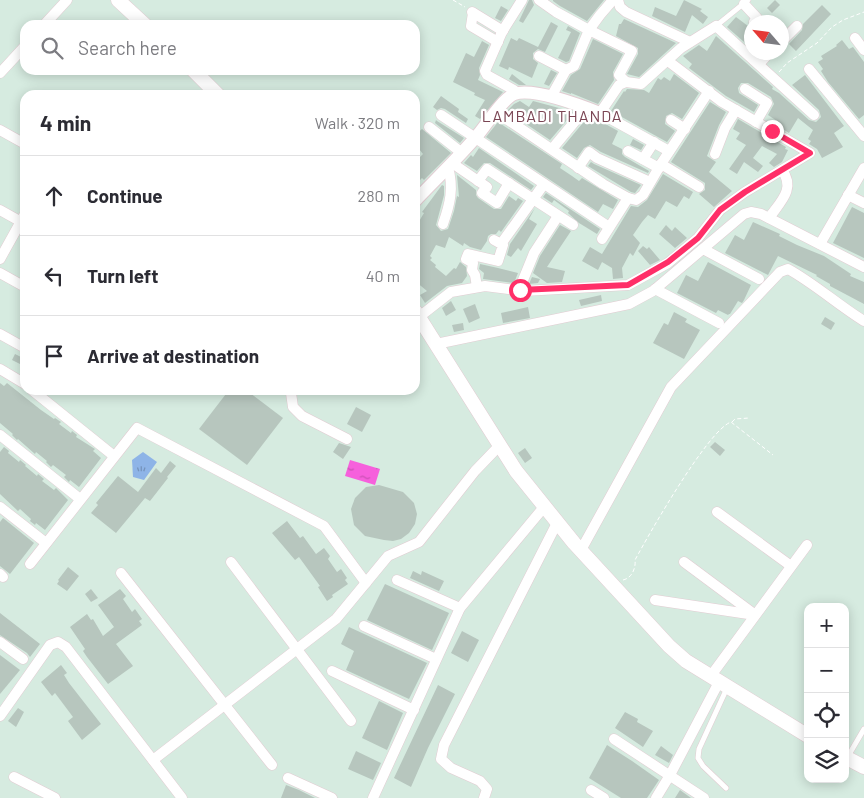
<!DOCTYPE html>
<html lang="en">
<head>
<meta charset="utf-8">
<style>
	:root { --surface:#fff; --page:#f2f2f3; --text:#2b2b33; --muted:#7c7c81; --line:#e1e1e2 }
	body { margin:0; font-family:Barlow,sans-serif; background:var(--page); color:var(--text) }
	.controls { position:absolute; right:15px; bottom:15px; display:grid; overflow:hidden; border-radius:10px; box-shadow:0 2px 12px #0003 }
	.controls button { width:45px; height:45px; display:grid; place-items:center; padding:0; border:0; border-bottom:1px solid var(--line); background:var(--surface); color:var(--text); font:25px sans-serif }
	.compass { position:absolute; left:744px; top:15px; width:45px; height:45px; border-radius:50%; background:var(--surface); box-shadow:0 2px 12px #0003; rotate:298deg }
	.stop { position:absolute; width:15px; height:15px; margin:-11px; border:4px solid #ff2f68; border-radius:50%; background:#fff }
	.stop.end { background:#ff2f68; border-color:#fff; box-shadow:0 1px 5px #0008 }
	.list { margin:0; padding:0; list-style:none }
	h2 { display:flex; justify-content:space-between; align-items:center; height:65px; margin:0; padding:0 20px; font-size:21px }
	h2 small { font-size:16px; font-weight:400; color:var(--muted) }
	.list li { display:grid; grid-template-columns:32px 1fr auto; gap:15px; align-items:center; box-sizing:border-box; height:80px; padding:0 20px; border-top:1px solid var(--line) }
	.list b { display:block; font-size:19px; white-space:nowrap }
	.list em { font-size:16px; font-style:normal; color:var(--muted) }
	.icon { flex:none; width:28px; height:28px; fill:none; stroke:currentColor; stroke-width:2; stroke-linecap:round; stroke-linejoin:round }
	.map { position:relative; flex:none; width:864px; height:798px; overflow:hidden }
	.search { position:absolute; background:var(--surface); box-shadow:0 2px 12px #0003; left:20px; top:20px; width:400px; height:55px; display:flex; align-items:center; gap:12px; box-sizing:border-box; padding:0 18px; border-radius:15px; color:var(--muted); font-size:19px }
	.panel { position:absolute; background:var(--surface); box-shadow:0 2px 12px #0003; left:20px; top:90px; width:400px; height:305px; border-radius:15px }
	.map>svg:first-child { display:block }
	.grass { fill:url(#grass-tufts) }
	.water { fill:url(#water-ripples) }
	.building { fill:#b7c6be }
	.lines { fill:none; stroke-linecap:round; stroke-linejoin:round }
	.service-casing { stroke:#e2ccd2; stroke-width:6 }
	.minor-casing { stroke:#e2ccd2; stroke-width:11 }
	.tertiary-casing { stroke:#e2ccd2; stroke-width:14 }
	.secondary-casing { stroke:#e2ccd2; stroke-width:15 }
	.path { stroke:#fff; stroke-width:1; stroke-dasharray:4 2.5; stroke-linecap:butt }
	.service { stroke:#fff; stroke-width:5 }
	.minor { stroke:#fff; stroke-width:10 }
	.tertiary { stroke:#fff; stroke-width:12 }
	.secondary { stroke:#fff; stroke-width:14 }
	.route { stroke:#ff2f68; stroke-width:6 }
	.labels { text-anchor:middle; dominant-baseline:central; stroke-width:4.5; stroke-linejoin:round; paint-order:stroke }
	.quarter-label { font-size:16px; letter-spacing:1px; fill:#7a4553; stroke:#fff }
</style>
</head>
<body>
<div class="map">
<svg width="864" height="798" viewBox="0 0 864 798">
	<defs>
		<pattern id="grass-tufts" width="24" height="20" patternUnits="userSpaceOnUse" patternTransform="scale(1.25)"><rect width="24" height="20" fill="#8eb4e7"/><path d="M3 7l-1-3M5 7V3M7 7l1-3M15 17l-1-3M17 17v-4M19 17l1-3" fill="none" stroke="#7492bb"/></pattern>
		<pattern id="water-ripples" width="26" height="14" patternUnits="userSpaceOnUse" patternTransform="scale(1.25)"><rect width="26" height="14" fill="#f660dc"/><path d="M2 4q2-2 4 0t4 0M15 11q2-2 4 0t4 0" fill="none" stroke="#c74fb2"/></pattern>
	</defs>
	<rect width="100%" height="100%" fill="#d6ebe0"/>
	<path class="grass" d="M143 452 157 462 144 480 133 477 132 460Z"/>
	<path class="water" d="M350 460 380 469 375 485 345 476Z"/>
	<g class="building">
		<path d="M529 0H532L534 5 523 23 519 21Z"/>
		<path d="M553 0H604L587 21 560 6 553 1Z"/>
		<path d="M684 0 702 9 700 11 708 17 703 24 692 15 685 32 652 16 655 7 676 16Z"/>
		<path d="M775 0 780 5 772 13 767 8Z"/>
		<path d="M822 5 831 14 796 51 789 44 802 30 803 24Z"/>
		<path d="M501 6 508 10 501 21 495 18Z"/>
		<path d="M736 17 752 29V49L727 27Z"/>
		<path d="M624 19 676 43 639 77 627 74 638 54V48L616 36 619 24H621Z"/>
		<path d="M551 22 558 26 545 52 538 49 533 53V59L538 63 532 78 509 67 508 70 499 66 511 38 517 41 519 38 538 47Z"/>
		<path d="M568 26 580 33 569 61 566 62 558 58 571 32 566 30Z"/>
		<path d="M716 36 773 87 772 89 779 93 809 120 816 122 821 117 819 110 792 85 805 75 844 126 834 133 843 147 822 158 817 149 809 144 811 141 808 139 813 130 798 118 789 133 778 126 780 123 768 115 774 104 771 97 748 83H741L738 88 739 93 758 105 754 112 726 96 689 68 692 64 683 56 699 45 707 51Z"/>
		<path d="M593 39 623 54 613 72 614 80 598 104 571 93V94L562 91 571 75 580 69Z"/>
		<path d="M842 40 849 49 853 47 864 62V115L859 119 828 82 821 71 823 69 818 62 823 59 821 56 837 46 836 45Z"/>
		<path d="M482 41 489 45 479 68 480 75 478 80 503 92 480 119 475 116 485 100 474 95 475 93 453 82 466 53 474 57Z"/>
		<path d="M551 70 557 73 549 86 544 84Z"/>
		<path d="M512 74 526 85H519L509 79Z"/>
		<path d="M674 74 699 93 682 119 672 113 666 116 665 124 675 131 667 142 611 111 624 91 625 92 627 89 644 90 649 93 658 78 661 80 664 77 670 81Z"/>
		<path d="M441 96 459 109 458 112 468 119 466 123 445 109 441 108 437 110 433 107Z"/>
		<path d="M520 101 529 107 533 101 574 112 550 140 507 111 514 104Z"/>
		<path d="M710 102 726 112 719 125 707 156 716 162 709 172 732 191 714 207 699 194 705 190V183L671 162Z"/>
		<path d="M587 118 600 121 618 131 612 144 622 149V154L625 157 649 171 648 173 601 152 590 145 584 148 577 158 562 148Z"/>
		<path d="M738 119 786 147 785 149 788 150 782 162 774 167 769 163 777 154 762 146 753 158 763 166 758 172 744 162 737 174 729 169 746 145 736 139 740 133 733 129Z"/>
		<path d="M436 120 437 121 464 138 460 143 435 123Z"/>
		<path d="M498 122 562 164 560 168 572 176 579 181 582 178 618 200 613 209 603 204 598 212 486 137Z"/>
		<path d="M422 129 451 153 424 180 422 178 415 185V162L423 154 415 144V135Z"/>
		<path d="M633 139 644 145 641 150 630 145Z"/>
		<path d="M479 148 534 186 531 190 490 163H484L477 171 464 163 471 155 473 157Z"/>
		<path d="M591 162 594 164 641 185 635 193 631 192 588 166Z"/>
		<path d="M663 174 693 192 689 199 684 196 677 207 666 201 655 219 648 215 642 222 633 235 640 243 633 256 630 253 622 268 623 278 613 279 612 268 602 262 598 270 582 261 590 247 602 254 631 206 638 207 647 200Z"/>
		<path d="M457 175 476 190V195L478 198 494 209H501L509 196 516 201 518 198 523 201 501 232 499 230 496 234H491L488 236 487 241 481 250 470 247 464 243 463 246 449 237 445 248 436 245 430 256 432 258 430 260 436 265 435 267 446 276 454 268 456 269 460 262 466 267 467 276 462 283 447 286 425 303 420 295 427 291 415 281V228L424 213 422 212 442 185 444 186V195L436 225 441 231 448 229 454 211 457 196 459 197Z"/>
		<path d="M546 193 600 229 597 234 579 223 568 213 569 211 554 200 552 203 543 197Z"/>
		<path d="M852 207 864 213V258L833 243Z"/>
		<path d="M535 208 529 219 537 224 521 251 518 248 511 257 507 255 510 244Z"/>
		<path d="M753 222 780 234 779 236 797 245 824 256 851 274 850 276 864 282V304L830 286V284L816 276 817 275 778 256 768 275 725 253 735 235 744 240Z"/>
		<path d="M560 225 571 231 547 267 565 271 562 282 547 283 533 273 540 256Z"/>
		<path d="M666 225 672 231 675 227 687 238 675 248 659 234Z"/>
		<path d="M643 246 647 249 649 247 660 260 650 265 638 251Z"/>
		<path d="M708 262 751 285 744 300 742 303 738 301 730 314H729L728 315 718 310 716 313 677 293 686 275 698 281Z"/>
		<path d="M480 264 498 268 518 273 514 283 483 279 484 273 479 269Z"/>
		<path d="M532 277 540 279 538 283 529 284Z"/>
		<path d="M601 295 602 301 581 306 579 300Z"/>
		<path d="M451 301 456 310 446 316 442 308Z"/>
		<path d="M475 304 480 318 469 323 463 309Z"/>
		<path d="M528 307 530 318 503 323 501 313Z"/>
		<path d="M674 312 687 319 685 322 700 330 684 359 653 343 664 323 668 325Z"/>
		<path d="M825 317 835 323 831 330 821 324Z"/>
		<path d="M463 323 464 330 454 332 452 325Z"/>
		<path d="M15 354 25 359 22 365 12 360Z"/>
		<path d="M0 383 4 386 7 383 41 410 54 419 55 418 61 422 59 424 71 433 72 431 77 435 76 437 95 449 93 451 101 458 79 487 70 480 69 482 64 477 66 475 53 465 51 467 46 462 47 461 36 452 35 454 18 439 17 440 12 435 13 434 0 423Z"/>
		<path d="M229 390H246L283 418 247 465 199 429Z"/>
		<path d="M356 407 371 415 362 432 347 424Z"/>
		<path d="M715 442 725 450 720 456 710 447Z"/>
		<path d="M339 443 351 447 343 459 333 452Z"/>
		<path d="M4 447 9 451 8 453 19 462 20 460 26 465 25 466 37 476 38 474 44 479 42 481 54 490 56 488 68 500 45 530 36 523 35 525 30 521 31 519 20 509 18 511 0 494V452Z"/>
		<path d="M525 448 532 458 525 463 518 453Z"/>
		<path d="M170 461 176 466 167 477 168 478 150 501 145 498 116 533 91 513 98 505 96 503 118 476 138 492 156 468 161 473Z"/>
		<path d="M379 485 403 492 414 503 417 514 415 524 409 533 401 539 393 541 384 540 365 536 354 525 351 509 355 498 366 487Z"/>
		<path d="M3 518 34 543 10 574 0 566V522Z"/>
		<path d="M287 521 300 538 303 536 316 554 324 548 330 556 328 559 337 572 341 569 347 578 345 580 348 584 332 595 333 597 327 601 318 587 320 586 299 557 295 560 272 533Z"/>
		<path d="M68 567 79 576 67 591 57 584 59 581 58 580Z"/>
		<path d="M413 571 421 575 422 571 444 581 439 591 410 578Z"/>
		<path d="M385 584 449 613 432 650 367 620Z"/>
		<path d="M91 589 98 598 91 602 85 594Z"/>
		<path d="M120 589 126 596 123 599 132 612 135 609 142 619 139 621 142 625 116 644 133 666 108 684 87 657 83 651 85 649 70 627 87 614 91 620 93 619 103 636 114 627 98 605Z"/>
		<path d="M0 613 40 644 30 657 27 653 0 635Z"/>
		<path d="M349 627 427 663 409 699 346 670 354 651 341 644Z"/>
		<path d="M462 631 479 640 468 662 451 653Z"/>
		<path d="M0 655 20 670 0 694Z"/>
		<path d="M61 665 67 673 64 675 69 683 101 724 82 740 68 721 73 717 55 693 52 696 41 682Z"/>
		<path d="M438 685 455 694 428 748 411 787 394 778Z"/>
		<path d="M379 701 403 713 387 750 362 738Z"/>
		<path d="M18 708 24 712 16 727 8 721Z"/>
		<path d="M625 712 638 719 637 722 653 731 643 747 615 728Z"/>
		<path d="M607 745 632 761 659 780 647 798H621L589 778Z"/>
		<path d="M661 746 673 755 669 763 655 755Z"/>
		<path d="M356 751 381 763 373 780 348 769Z"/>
		<path d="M286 785 299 790 315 798H281Z"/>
		<path d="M680 790 691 798H675Z"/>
	</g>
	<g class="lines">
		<defs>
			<g id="service">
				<path d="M716 26 748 0"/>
				<path d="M847 758 864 729"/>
				<path d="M726 788 703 766 698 758 699 749 727 688"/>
			</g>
			<g id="minor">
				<path d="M539 0 556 12 589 30 600 15 613 0"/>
				<path d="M618 0 620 7 626 12 690 42"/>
				<path d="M744 4 757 18 754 22"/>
				<path d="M472 12 503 31"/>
				<path d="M473 13 471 26 498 42"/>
				<path d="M44 25 67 0"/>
				<path d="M855 38 864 50"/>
				<path d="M782 41 797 26"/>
				<path d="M539 56 566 70 574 66 589 30 632 51 619 75 626 82"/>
				<path d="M759 64 770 52"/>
				<path d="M809 69 864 136"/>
				<path d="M0 73 25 46"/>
				<path d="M745 89 767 103 756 122"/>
				<path d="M515 94 514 90 487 75 485 71 502 32 522 0"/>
				<path d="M551 97 566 70"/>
				<path d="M496 112 603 184 628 198 636 200 643 195 661 164 709 91"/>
				<path d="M441 115 609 227"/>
				<path d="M671 120 685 129"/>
				<path d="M429 127 462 153"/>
				<path d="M0 130 25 144"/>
				<path d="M552 149 586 108"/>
				<path d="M628 151 659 168"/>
				<path d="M669 151 600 113 619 85 626 82 641 84 681 48 716 26 814 115"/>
				<path d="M715 154 725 128 736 110"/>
				<path d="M643 159 654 142"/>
				<path d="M452 163 487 187 482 193 497 203 509 183"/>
				<path d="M661 164 699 187"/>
				<path d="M578 168 589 152 597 158 650 182"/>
				<path d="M478 181 487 169 573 225"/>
				<path d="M848 195 864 203"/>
				<path d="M0 210 25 224"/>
				<path d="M769 218C780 202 796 189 782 170"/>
				<path d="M443 224C450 204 454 188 448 167"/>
				<path d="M602 239 628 198"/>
				<path d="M501 244 544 184"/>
				<path d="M820 244 864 168"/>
				<path d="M703 249 759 279"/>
				<path d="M0 259 25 214"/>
				<path d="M0 273 25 287"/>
				<path d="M477 287 475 275 472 270 473 263 466 259 468 254 498 261 503 245 494 240"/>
				<path d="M655 289 719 323"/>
				<path d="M519 290 534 253 558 216"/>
				<path d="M419 317 451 292 485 286 524 291 628 285 668 263 698 238 720 210 745 192 810 153 722 102 668 61"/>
				<path d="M0 334 25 348"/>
				<path d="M436 344 629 304 653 291 744 214 751 212 761 214 864 267"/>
				<path d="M0 369 25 384"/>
				<path d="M32 390 114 456"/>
				<path d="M292 390 291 393 293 407 302 416 347 439"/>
				<path d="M0 435 80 499"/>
				<path d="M0 507 46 543"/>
				<path d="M717 512 791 566"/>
				<path d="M581 550 671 387 780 272 788 269C815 284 838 305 864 321"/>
				<path d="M231 562 351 721"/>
				<path d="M684 562 754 614"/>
				<path d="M30 564 137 428 324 526 366 583"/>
				<path d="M121 573 272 765"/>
				<path d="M0 574 3 577"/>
				<path d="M397 580 460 608"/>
				<path d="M655 600 755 615"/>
				<path d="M364 626 436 659"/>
				<path d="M0 642 23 659"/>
				<path d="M332 671 414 710"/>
				<path d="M710 677 807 545"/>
				<path d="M0 716 50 645 58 642 66 647 182 798"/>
				<path d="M614 739 704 798"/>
				<path d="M153 760 336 619 388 556 419 542 475 471 500 445"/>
				<path d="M14 777 55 798"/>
				<path d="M288 778 332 798"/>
				<path d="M591 790 604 798"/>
				<path d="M373 798 460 608 544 507"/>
				<path d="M484 798 487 789 480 781 451 768 441 759 444 745 557 523"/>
				<path d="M656 798 670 775 719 682"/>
			</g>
			<path id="tertiary" d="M415 201C435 180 457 159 476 137 486 126 501 100 514 94 533 87 582 106 600 113"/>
			<g id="secondary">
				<path d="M118 0 145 25"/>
				<path d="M193 70 218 95"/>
				<path d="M415 311 516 471 574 543 669 646 686 661 808 736"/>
				<path d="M845 757 864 767"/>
			</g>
		</defs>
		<use href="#service" class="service-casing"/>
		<use href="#minor" class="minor-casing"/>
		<use href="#tertiary" class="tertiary-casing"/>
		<use href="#secondary" class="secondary-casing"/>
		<g class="path">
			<path d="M453 0 465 7"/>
			<path d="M779 72 787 63 817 43 832 27 843 20 864 12"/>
			<path d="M732 422 735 419 749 418"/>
			<path d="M623 580C632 578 636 568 635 560 649 534 708 430 731 422L773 455"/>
		</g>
		<use href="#service" class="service"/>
		<use href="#minor" class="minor"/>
		<use href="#tertiary" class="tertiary"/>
		<use href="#secondary" class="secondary"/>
	</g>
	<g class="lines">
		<path class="route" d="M520 290 628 285 668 262 698 238 720 210 745 192 810 153 772 131"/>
	</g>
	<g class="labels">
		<g class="quarter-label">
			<text x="552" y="115">LAMBADI THANDA</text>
		</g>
	</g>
</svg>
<div class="controls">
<button>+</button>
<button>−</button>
<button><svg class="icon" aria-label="locate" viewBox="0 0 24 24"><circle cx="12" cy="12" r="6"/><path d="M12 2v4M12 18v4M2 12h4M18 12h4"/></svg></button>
<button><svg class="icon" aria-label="layers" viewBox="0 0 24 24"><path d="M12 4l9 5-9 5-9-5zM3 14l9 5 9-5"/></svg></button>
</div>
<svg class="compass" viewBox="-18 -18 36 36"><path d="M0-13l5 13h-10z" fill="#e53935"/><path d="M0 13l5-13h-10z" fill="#7c7c81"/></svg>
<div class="stop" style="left:520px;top:290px"></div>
<div class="stop end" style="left:772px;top:131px"></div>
<div class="search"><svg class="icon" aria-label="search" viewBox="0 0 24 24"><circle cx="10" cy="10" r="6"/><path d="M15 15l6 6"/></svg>Search here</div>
<section class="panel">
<h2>4 min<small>Walk · 320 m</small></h2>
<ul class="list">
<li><svg class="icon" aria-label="ahead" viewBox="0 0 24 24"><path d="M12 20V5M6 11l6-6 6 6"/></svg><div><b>Continue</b></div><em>280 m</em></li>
<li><svg class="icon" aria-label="left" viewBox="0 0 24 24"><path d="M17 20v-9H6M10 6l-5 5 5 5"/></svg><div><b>Turn left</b></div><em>40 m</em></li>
<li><svg class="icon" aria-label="arrive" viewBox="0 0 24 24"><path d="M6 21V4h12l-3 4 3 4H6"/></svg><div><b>Arrive at destination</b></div></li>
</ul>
</section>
</div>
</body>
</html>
